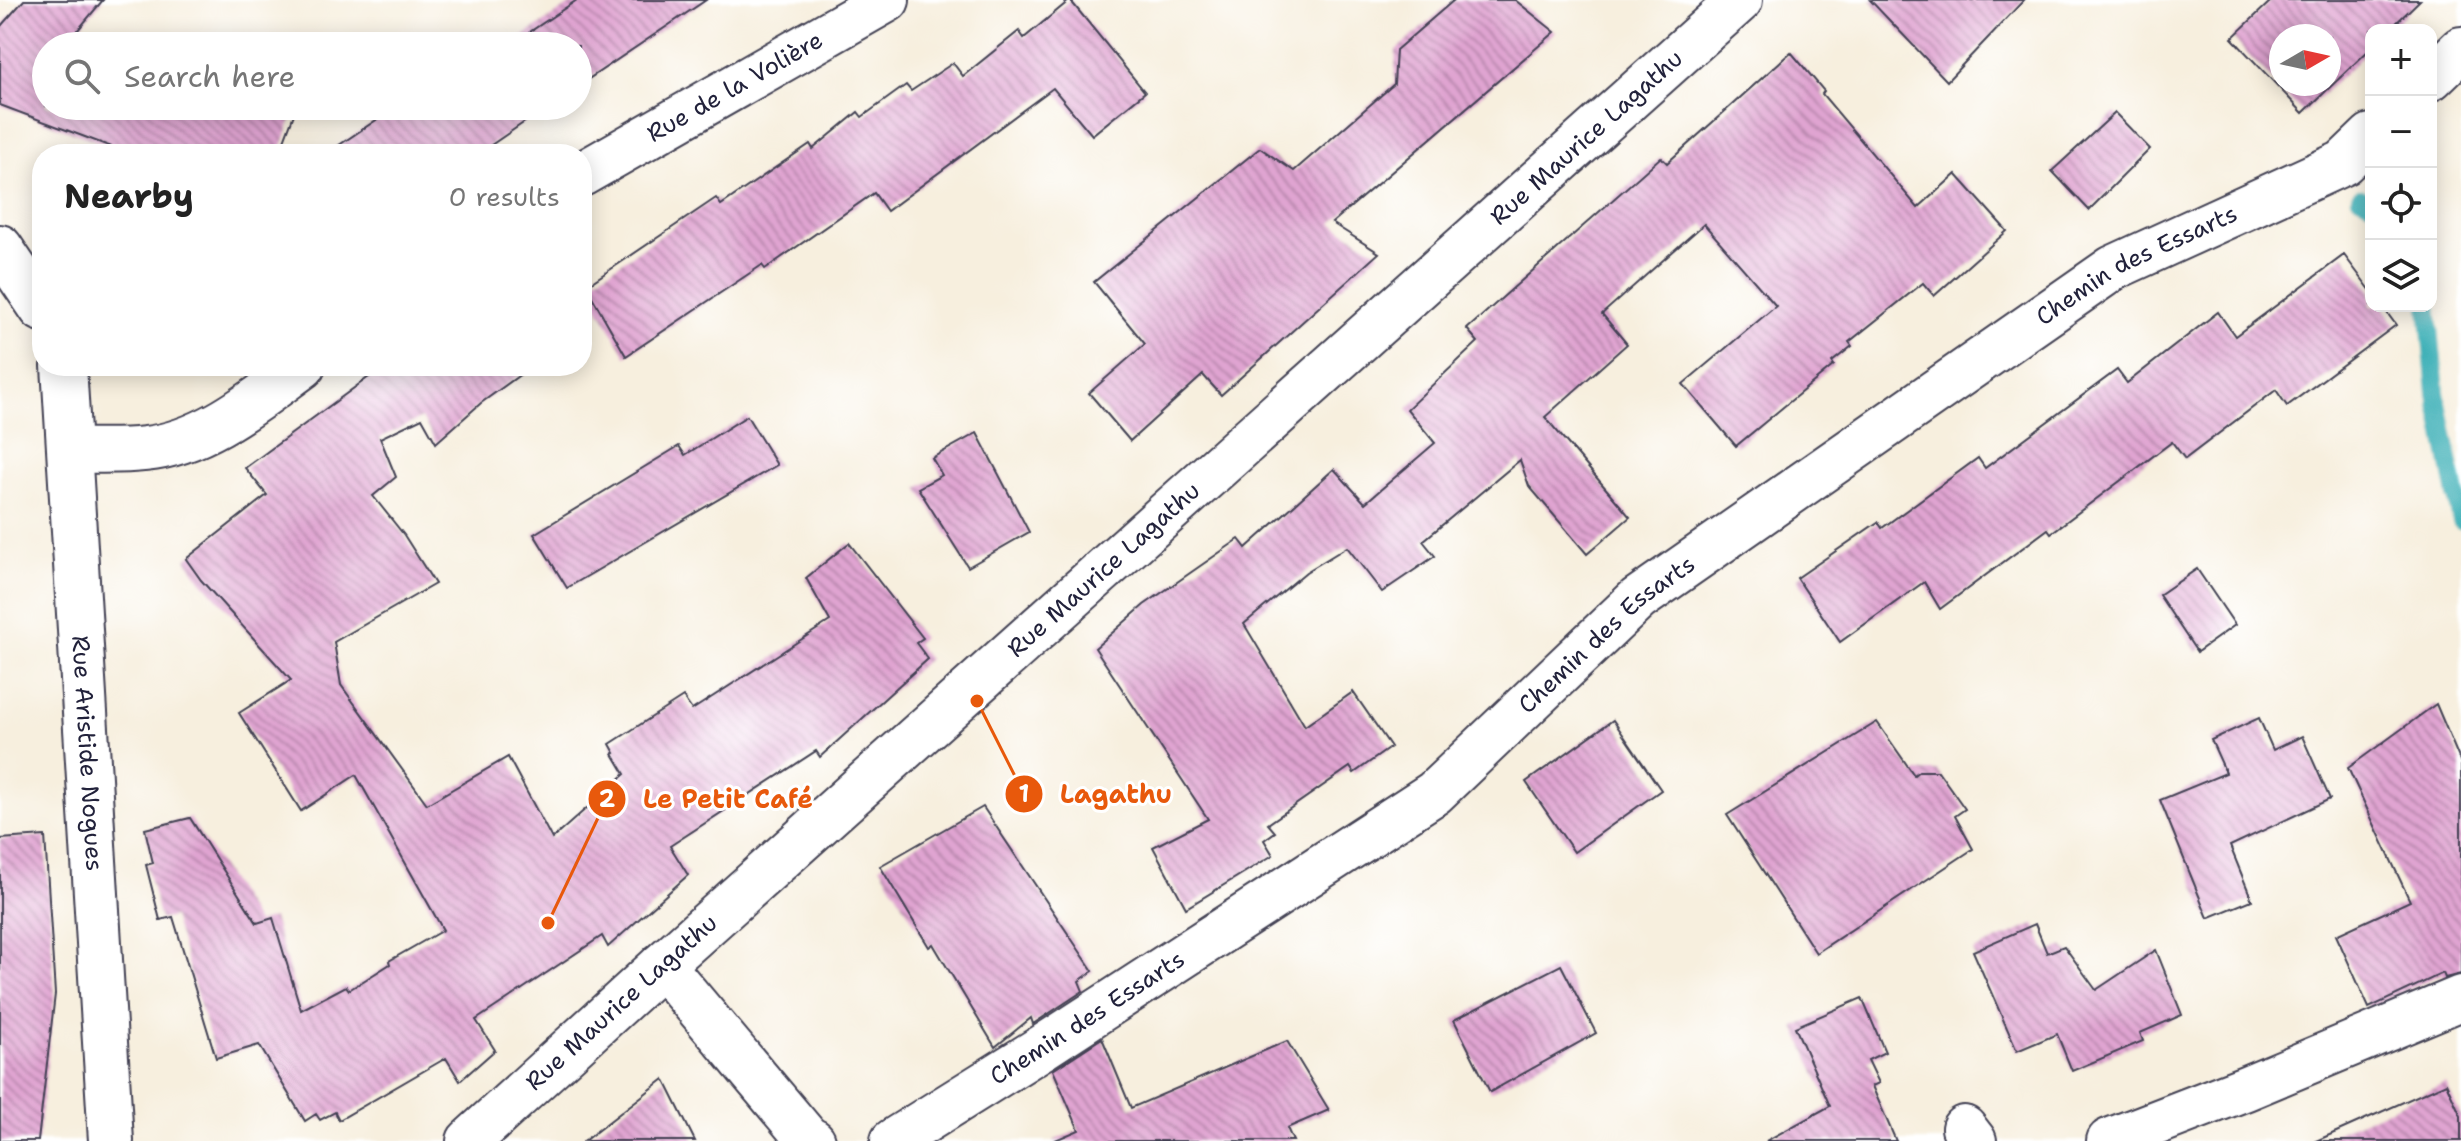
<!DOCTYPE html>
<html lang="en">
<head>
<meta charset="utf-8">
<style>
	:root { --surface:#fff; --page:#f2f2f2; --text:#222; --muted:#767676; --line:#e0e0e0 }
	body { margin:0; font-family:"Shantell Sans",sans-serif; background:var(--page); color:var(--text) }
	.controls { position:absolute; right:24px; top:24px; display:grid; overflow:hidden; border-radius:16px; box-shadow:0 4px 20px #0003 }
	.controls button { width:72px; height:72px; display:grid; place-items:center; padding:0; border:0; border-bottom:2px solid var(--line); background:var(--surface); color:var(--text); font:40px sans-serif }
	.compass { position:absolute; left:2269px; top:24px; width:72px; height:72px; border-radius:50%; background:var(--surface); box-shadow:0 4px 20px #0003; rotate:81deg }
	.list { margin:0; padding:0; list-style:none }
	h2 { display:flex; justify-content:space-between; align-items:center; height:104px; margin:0; padding:0 32px; font-size:34px }
	h2 small { font-size:26px; font-weight:400; color:var(--muted) }
	.icon { flex:none; width:44px; height:44px; fill:none; stroke:currentColor; stroke-width:2; stroke-linecap:round; stroke-linejoin:round }
	.map { position:relative; flex:none; width:2461px; height:1141px; overflow:hidden }
	.search { position:absolute; background:var(--surface); box-shadow:0 4px 20px #0003; left:32px; top:32px; width:560px; height:88px; display:flex; align-items:center; gap:20px; box-sizing:border-box; padding:0 28px; border-radius:44px; color:var(--muted); font-size:30px }
	.panel { position:absolute; background:var(--surface); box-shadow:0 4px 20px #0003; left:32px; top:144px; width:560px; height:232px; border-radius:32px }
	.map>svg:first-child { display:block }
	.lines { fill:none; stroke-linecap:round; stroke-linejoin:round }
	.stream { stroke:#40b1b8; stroke-width:18 }
	.building { fill:url(#building-back-hatch); fill-rule:evenodd }
	.street-casing { stroke:#424153; stroke-width:48 }
	.secondary-casing { stroke:#424153; stroke-width:48 }
	.street { stroke:#fff; stroke-width:44 }
	.secondary { stroke:#fff; stroke-width:44 }
	.labels { text-anchor:middle; dominant-baseline:central; stroke-width:6; stroke-linejoin:round; paint-order:stroke }
	.street-label { font-size:24px; fill:#22223b; stroke:#fff }
	.leader { fill:none; stroke:#e8590c; stroke-width:3 }
	.callout-dot { fill:#e8590c; stroke:#fff; stroke-width:3 }
	.mark-label { font-size:24px; text-anchor:middle; font-weight:bold; fill:#fff }
	.callout-label { font-size:26px; text-anchor:middle; font-weight:bold; fill:#e8590c; stroke:#fff; stroke-width:6; stroke-linejoin:round; paint-order:stroke }
</style>
</head>
<body>
<div class="map">
<svg width="2461" height="1141" viewBox="0 0 2461 1141">
	<defs>
		<pattern id="building-back-hatch" width="6" height="6" patternUnits="userSpaceOnUse" patternTransform="scale(2)"><rect width="6" height="6" fill="#e0a4d1"/><path d="M-1 5l2 2M0 0l6 6M5-1l2 2" fill="none" stroke="#b585ab"/></pattern>
	</defs>
	<rect width="100%" height="100%" fill="#fff"/>
	<filter id="ink" filterUnits="userSpaceOnUse"><feTurbulence type="fractalNoise" baseFrequency=".0125" numOctaves="2"/><feDisplacementMap in="SourceGraphic" scale="16" xChannelSelector="R" yChannelSelector="G"/><feConvolveMatrix kernelMatrix="1 2 1 2 8 2 1 2 1" color-interpolation-filters="sRGB"/></filter>
	<filter id="wash" filterUnits="userSpaceOnUse"><feTurbulence type="fractalNoise" baseFrequency=".006" numOctaves="4" result="noise"/><feDisplacementMap in="SourceGraphic" scale="32" xChannelSelector="R" yChannelSelector="G"/><feGaussianBlur stdDeviation="1.8" result="paint"/><feColorMatrix in="noise" values="0 0 0 0 0 0 0 0 0 0 0 0 0 0 0 0 0 1.4 0 .05"/><feComposite in="paint" operator="in"/></filter>
	<g filter="url(#wash)">
		<rect width="100%" height="100%" fill="#f7efde"/>
		<g class="lines">
			<g class="stream">
				<path d="M2360 197 2371 202"/>
				<path d="M2428 306 2436 393 2461 521"/>
			</g>
		</g>
		<g id="blocks">
			<g class="building">
				<path d="M24 0H103L67 43 71 46H46V106H297L279 154H130L0 105V27Z"/>
				<path d="M577 0H706L578 86V46H509Z"/>
				<path d="M1070 0 1145 92 1092 135 1053 88 887 211 874 193 765 269 762 265 626 356 586 286 716 198 721 205 810 144 813 149 858 112 862 117 906 85 911 91 953 63 963 76 1019 31 1024 38Z"/>
				<path d="M1454 0H1515L1555 32 1332 223 1379 253 1221 395 1203 375 1130 441 1089 393 1145 344 1094 282 1260 148 1294 171 1394 84 1396 50Z"/>
				<path d="M1870 0H2024L1947 81Z"/>
				<path d="M2272 0H2420L2389 30H2371V48L2303 113 2232 38ZM2281 36H2329V84H2281Z"/>
				<path d="M1791 52 1824 91 1822 94 1918 208 1956 174 2007 231 1934 296 1923 283 1849 342 1852 346 1832 362 1834 365 1736 446 1683 384 1776 306 1704 224 1602 314 1627 344 1545 417 1630 517 1587 554 1529 486 1520 460 1423 541 1435 556 1382 592 1347 547 1306 572 1244 624 1305 726 1353 692 1391 747 1354 773 1350 767 1268 824 1275 832 1264 840 1273 855 1186 908 1153 847 1208 819 1095 648 1144 605 1239 539 1246 548 1334 469 1365 503 1435 443 1407 409 1478 342 1467 329 1661 157 1667 163Z"/>
				<path d="M397 106H548L478 154H326Z"/>
				<path d="M2115 113 2150 149 2089 210 2052 171Z"/>
				<path d="M2344 255 2371 291V306H2382L2396 325 2287 406 2276 390 2185 459 2172 442 2051 533 2048 529 1940 609 1924 582 1840 642 1797 578 1878 522 1882 528 1978 458 1985 468 2117 370 2127 383 2218 312 2235 336Z"/>
				<path d="M384 366H532L481 403 436 443 422 418 380 438 396 477 373 496 404 535 435 584 334 642 341 685 427 804 508 757 552 839 625 774 613 754 615 753 610 744 683 697 692 710 830 621 806 578 849 543 923 638 916 643 928 659 820 757 816 751 670 846 688 875 608 947 602 936 476 1020 495 1050 460 1081 446 1058 339 1120 335 1112 320 1120 316 1114 305 1121 259 1045 216 1058 173 917 160 920 146 865 153 863 145 829 190 818 257 923 273 918 301 1010 346 986 349 990 390 964 389 961 443 930 356 775 301 811 239 713 291 680 201 580 186 559 267 495 245 468Z"/>
				<path d="M747 416 777 465 567 588 534 534 679 446 685 455Z"/>
				<path d="M977 433 1029 532 968 567 918 488 942 475 932 458Z"/>
				<path d="M2197 569 2235 625 2197 652 2159 595Z"/>
				<path d="M2436 704 2461 763V974L2445 978 2443 973 2369 1008 2336 935 2410 901 2348 768Z"/>
				<path d="M2259 718 2273 750 2302 736 2330 799 2230 846 2252 900 2208 918 2160 800 2226 773 2211 740Z"/>
				<path d="M1613 720 1661 790 1574 852 1526 782Z"/>
				<path d="M1877 722 1914 775 1919 771H1938L1965 809 1955 816 1973 849 1816 953 1727 815Z"/>
				<path d="M983 807 1093 971 1079 981 1083 991 1033 1024 1031 1018 995 1047 933 944 929 947 880 866Z"/>
				<path d="M45 836 55 994 38 1141H0V839Z"/>
				<path d="M2035 924 2047 953 2064 946 2096 990 2156 950 2182 1015 2140 1033 2143 1041 2072 1071 2057 1034 2017 1051 1973 951Z"/>
				<path d="M1561 965 1596 1033 1490 1092 1454 1020Z"/>
				<path d="M1862 998 1885 1052 1868 1060 1879 1083 1872 1086 1896 1141H1766L1830 1106 1795 1027Z"/>
				<path d="M1102 1038 1131 1108 1287 1041 1329 1110 1287 1128 1293 1141H1053L1079 1130 1053 1070Z"/>
				<path d="M664 1079 695 1141H584Z"/>
				<path d="M2446 1083 2461 1116V1141H2316Z"/>
			</g>
		</g>
	</g>
	<g filter="url(#ink)">
		<use href="#blocks" fill-opacity="0" stroke="#424153" stroke-width="2"/>
		<g class="lines">
			<defs>
				<g id="street">
					<path d="M2431 78 2461 49"/>
					<path id="s1" d="M582 174 887 0"/>
					<path d="M70 451C95 450 120 452 145 449 205 443 256 400 303 366"/>
					<path d="M662 965 808 1139 813 1141"/>
					<path d="M1964 1128 1974 1141"/>
					<path id="s2" d="M893 1141 1043 1047 1434 793 1638 599 2113 268 2343 163 2371 136"/>
					<path d="M2109 1141 2246 1088 2461 998"/>
				</g>
				<g id="secondary">
					<path d="M0 247 42 309"/>
					<path id="s3" d="M64 366 111 1141"/>
					<path id="s4" d="M469 1141 662 965 1740 0"/>
				</g>
			</defs>
			<use href="#street" class="street-casing"/>
			<use href="#secondary" class="secondary-casing"/>
			<use href="#street" class="street"/>
			<use href="#secondary" class="secondary"/>
		</g>
	</g>
	<g class="labels">
		<g class="street-label">
			<text stroke="none"><textPath href="#s1" startOffset="176">Rue de la Volière</textPath></text>
			<text stroke="none"><textPath href="#s4" startOffset="1502">Rue Maurice Lagathu</textPath></text>
			<text stroke="none"><textPath href="#s2" startOffset="1526">Chemin des Essarts</textPath></text>
			<text stroke="none"><textPath href="#s4" startOffset="854">Rue Maurice Lagathu</textPath></text>
			<text stroke="none"><textPath href="#s2" startOffset="878">Chemin des Essarts</textPath></text>
			<text stroke="none"><textPath href="#s3" startOffset="388">Rue Aristide Nogues</textPath></text>
			<text stroke="none"><textPath href="#s4" startOffset="206">Rue Maurice Lagathu</textPath></text>
			<text stroke="none"><textPath href="#s2" startOffset="230">Chemin des Essarts</textPath></text>
		</g>
	</g>
	<path class="leader" d="M977 701L1024 794M548 923L607 799"/>
	<g class="callout-dot">
		<circle cx="977" cy="701" r="8"/>
		<circle cx="548" cy="923" r="8"/>
		<circle cx="1024" cy="794" r="20"/>
		<circle cx="607" cy="799" r="20"/>
	</g>
	<g class="mark-label">
		<text x="1024" y="802">1</text>
		<text x="607" y="807">2</text>
	</g>
	<g class="callout-label">
		<text x="1116" y="803">Lagathu</text>
		<text x="728" y="808">Le Petit Café</text>
	</g>
</svg>
<div class="controls">
<button>+</button>
<button>−</button>
<button><svg class="icon" aria-label="locate" viewBox="0 0 24 24"><circle cx="12" cy="12" r="6"/><path d="M12 2v4M12 18v4M2 12h4M18 12h4"/></svg></button>
<button><svg class="icon" aria-label="layers" viewBox="0 0 24 24"><path d="M12 4l9 5-9 5-9-5zM3 14l9 5 9-5"/></svg></button>
</div>
<svg class="compass" viewBox="-18 -18 36 36"><path d="M0-13l5 13h-10z" fill="#e53935"/><path d="M0 13l5-13h-10z" fill="#767676"/></svg>
<div class="search"><svg class="icon" aria-label="search" viewBox="0 0 24 24"><circle cx="10" cy="10" r="6"/><path d="M15 15l6 6"/></svg>Search here</div>
<section class="panel">
<h2>Nearby<small>0 results</small></h2>
<ul class="list">
</ul>
</section>
</div>
</body>
</html>
